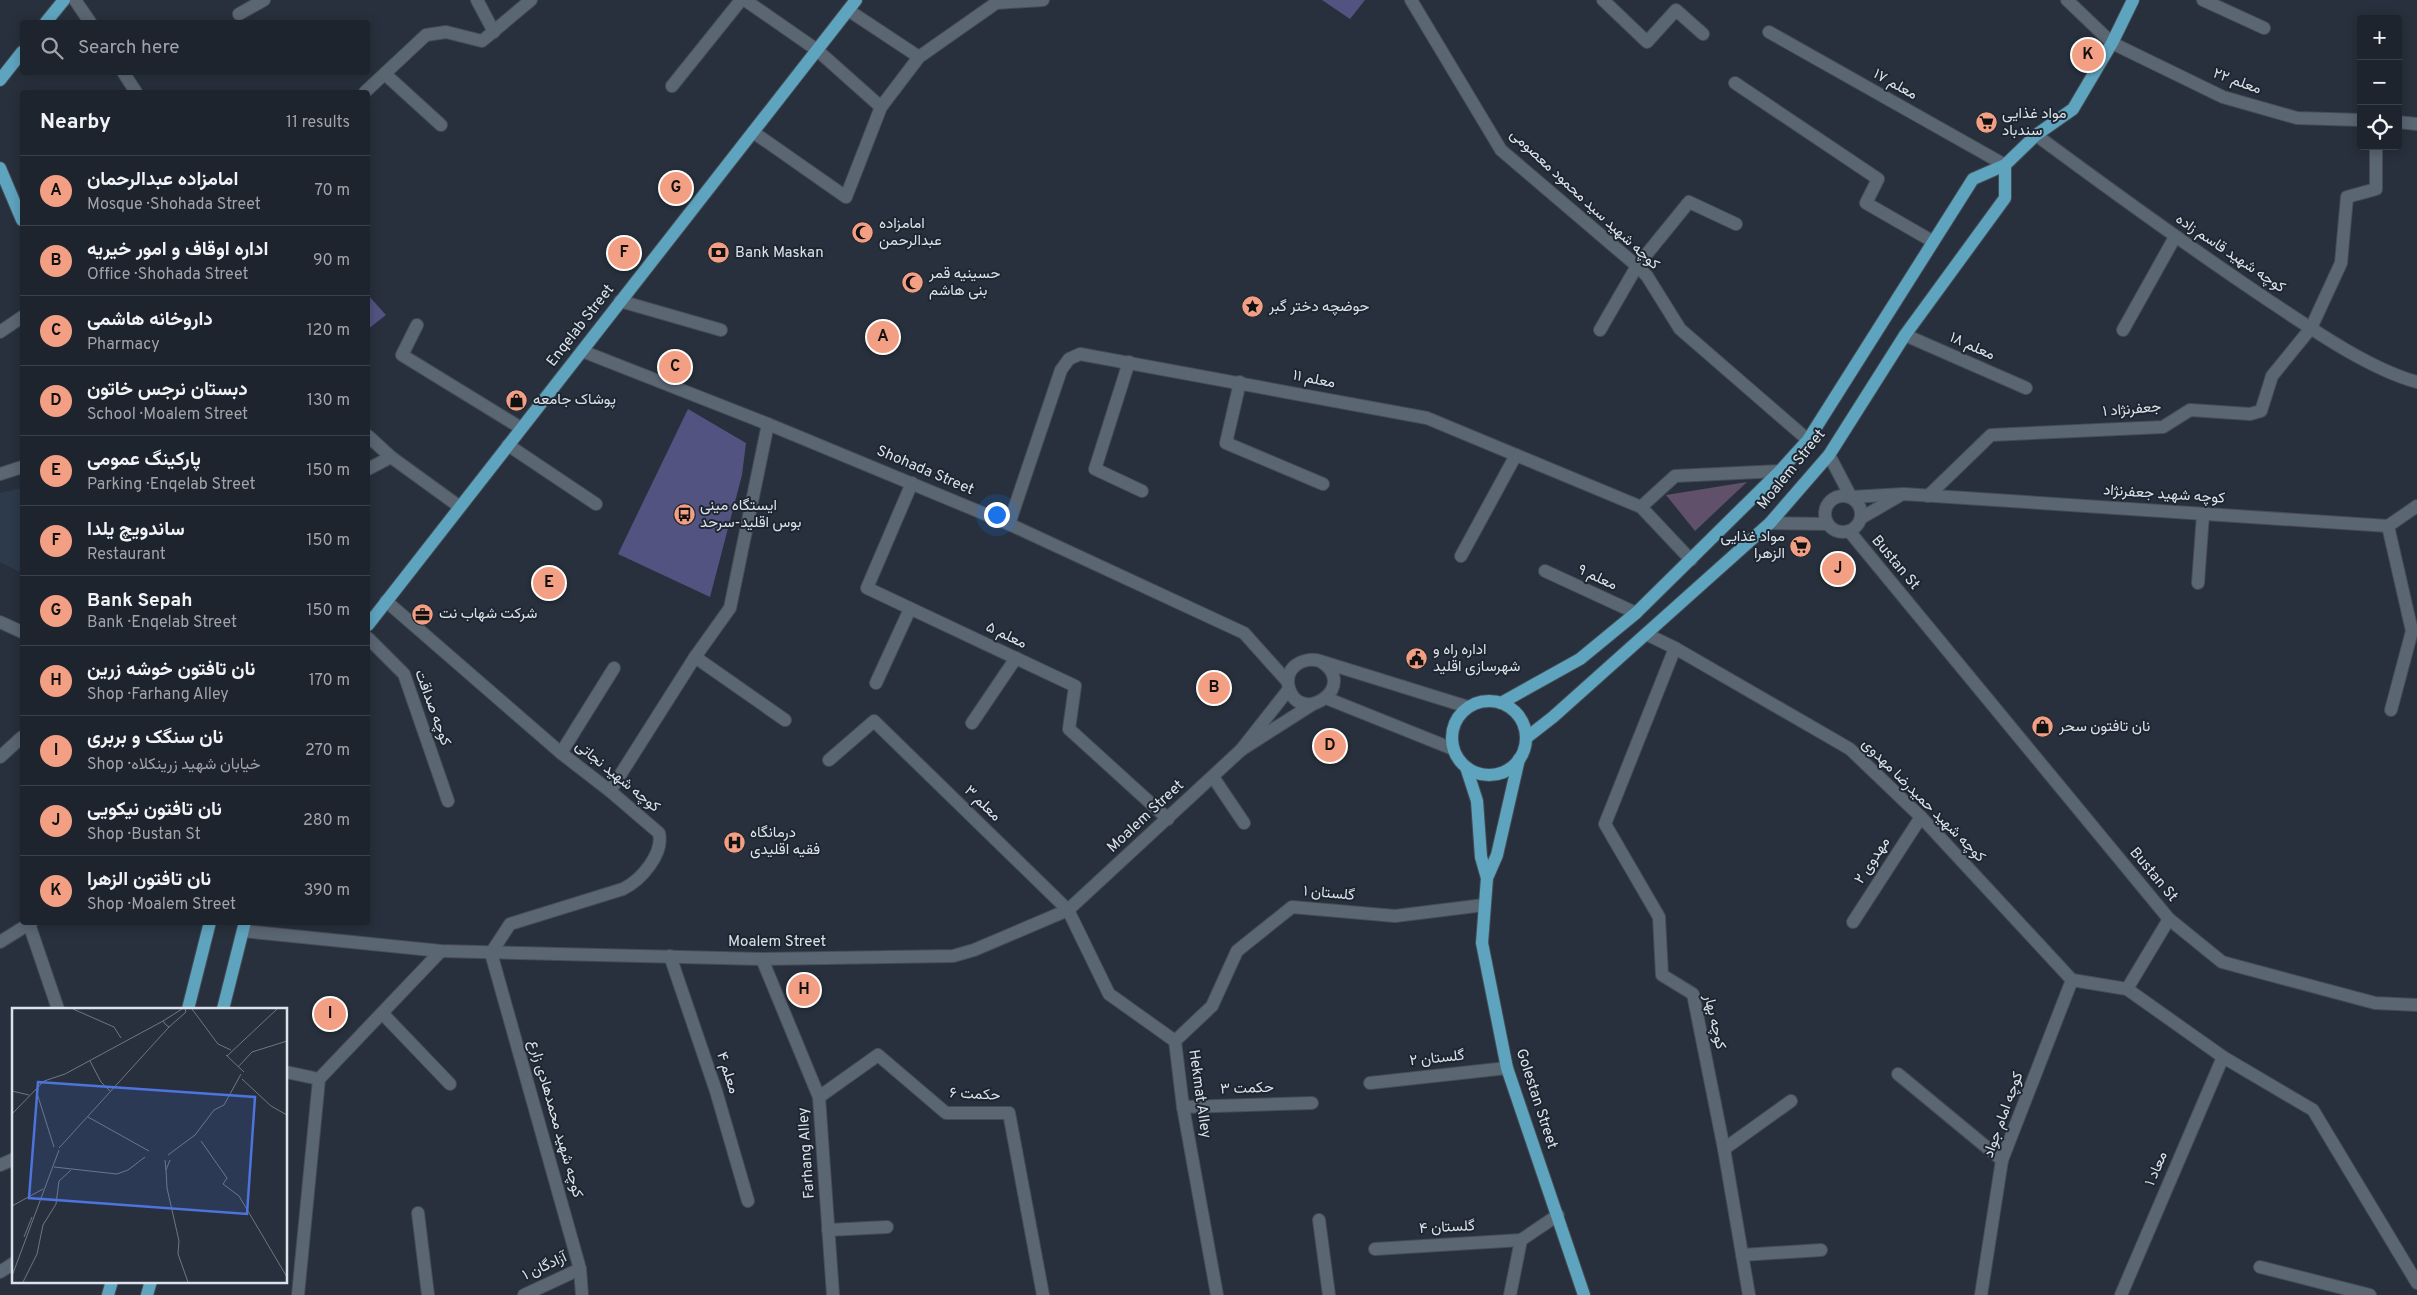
<!DOCTYPE html>
<html lang="en">
<head>
<meta charset="utf-8">
<style>
	:root { --surface:#1d242d; --page:#2a3039; --text:#f1f3f6; --muted:#a0a4aa; --line:#3b4149; --accent:#f39f83 }
	body { margin:0; font-family:Overpass,Vazirmatn,sans-serif; background:var(--page); color:var(--text) }
	.controls { position:absolute; right:15px; top:15px; display:grid; overflow:hidden; border-radius:5px; box-shadow:0 2px 12px #0003 }
	.controls button { width:45px; height:45px; display:grid; place-items:center; padding:0; border:0; border-bottom:1px solid var(--line); background:var(--surface); color:var(--text); font:25px sans-serif }
	.you { position:absolute; left:996px; top:514px; width:18px; height:18px; margin:-12px; border:4px solid #fff; border-radius:50%; background:#1a73e8; box-shadow:0 0 0 8px #1a73e833 }
	.badge { display:grid; place-items:center; width:32px; height:32px; border-radius:50%; background:var(--accent); color:#111; font-size:16px; font-weight:700 }
	.pin { position:absolute; translate:-50% -50%; border:2px solid #fff; box-shadow:0 1px 5px #0006 }
	.list { margin:0; padding:0; list-style:none }
	h2 { display:flex; justify-content:space-between; align-items:center; height:65px; margin:0; padding:0 20px; font-size:21px }
	h2 small { font-size:16px; font-weight:400; color:var(--muted) }
	.list li { display:grid; grid-template-columns:32px 1fr auto; gap:15px; align-items:center; box-sizing:border-box; height:70px; padding:0 20px; border-top:1px solid var(--line) }
	.list b { display:block; font-size:19px; white-space:nowrap }
	.list p { margin:0; font-size:16px; white-space:nowrap; color:var(--muted) }
	.list em { font-size:16px; font-style:normal; color:var(--muted) }
	.icon { flex:none; width:28px; height:28px; fill:none; stroke:currentColor; stroke-width:2; stroke-linecap:round; stroke-linejoin:round }
	.map { position:relative; flex:none; width:2417px; height:1295px; overflow:hidden }
	.search { position:absolute; background:var(--surface); box-shadow:0 2px 12px #0003; left:20px; top:20px; width:350px; height:55px; display:flex; align-items:center; gap:12px; box-sizing:border-box; padding:0 18px; border-radius:5px; color:var(--muted); font-size:19px }
	.panel { position:absolute; background:var(--surface); box-shadow:0 2px 12px #0003; left:20px; top:90px; width:350px; height:835px; border-radius:5px }
	.map>svg:first-child { display:block }
	.built { fill:#2d3a4b }
	.green { fill:#60506a }
	.building { fill:#525380 }
	.lines { fill:none; stroke-linecap:round; stroke-linejoin:round }
	.minor-casing { stroke:#444d56; stroke-width:14 }
	.major-casing { stroke:#444d56; stroke-width:14 }
	.minor { stroke:#5b6673; stroke-width:12 }
	.major { stroke:#5fa4bf; stroke-width:12 }
	.labels { text-anchor:middle; dominant-baseline:central; stroke-width:4; stroke-linejoin:round; paint-order:stroke }
	.street-label { font-size:15px; fill:#dce2e9; stroke:#1d2631 }
	.poi-label { font-size:15px; fill:#dce2e9; stroke:#1d2631; text-anchor:start }
	.inset-road { fill:none; stroke:#6f7781; stroke-width:1 }
	.view { fill:#4d73dc; fill-opacity:0.15; stroke:#4d73dc; stroke-width:2.5 }
	.inset-edge { fill:none; stroke:#dce2e9; stroke-width:2.5 }
</style>
</head>
<body>
<div class="map">
<svg width="2417" height="1295" viewBox="0 0 2417 1295">
	<rect width="100%" height="100%" fill="#27303c"/>
	<path class="built" d="M22 488V573L0 562V493Z"/>
	<path class="green" d="M1747 482 1695 531 1666 495Z"/>
	<g class="building">
		<path d="M1322 0H1365L1350 19Z"/>
		<path d="M368 295 386 315 368 329Z"/>
		<path d="M688 409 746 443 742 475 710 597 618 554Z"/>
	</g>
	<g class="lines">
		<defs>
			<g id="minor">
				<path d="M75 0 90 22"/>
				<path d="M477 0 494 32"/>
				<path d="M745 0 817 50 881 107"/>
				<path d="M1411 0 1501 150 1637 266 1647 276 1680 329 1808 440"/>
				<path d="M1603 0 1647 42 1676 10 1703 34"/>
				<path d="M2067 0 2112 43 2223 97 2297 118 2361 120"/>
				<path d="M2203 0 2264 28"/>
				<path d="M848 10 919 57"/>
				<path d="M239 14 264 0"/>
				<path d="M1769 32 2005 165"/>
				<path d="M123 72 136 92"/>
				<path d="M385 74 441 125"/>
				<path d="M1735 83 1878 179 1866 203 1932 241"/>
				<path d="M672 86 741 0"/>
				<path d="M365 92 426 35 446 32 482 41 531 0"/>
				<path d="M2398 122 2417 124"/>
				<path d="M753 132 846 197 881 107 919 57 996 3 1043 0"/>
				<path d="M2036 135C2113 192 2189 247 2268 300 2310 328 2369 369 2417 382"/>
				<path d="M620 301 721 330"/>
				<path d="M417 325 402 355 521 428"/>
				<path d="M1600 330 1637 266 1689 202 1736 224"/>
				<path d="M2123 330 2175 237"/>
				<path d="M0 332 22 317"/>
				<path d="M1905 335 2026 388"/>
				<path d="M582 351 768 424 1009 524 1244 633 1288 682"/>
				<path d="M1129 362 1095 469 1142 491"/>
				<path d="M1240 382 1226 443 1323 484"/>
				<path d="M368 436 391 457 460 507"/>
				<path d="M508 445 596 504"/>
				<path d="M1829 455 1851 497"/>
				<path d="M368 469 391 457"/>
				<path d="M0 474 22 467"/>
				<path d="M912 483 867 588 1075 686 1069 729 1168 819"/>
				<circle cx="1843" cy="514" r="18"/>
				<path d="M1928 496 1991 435 2163 427 2190 410 2250 414 2261 411 2272 376 2311 328 2341 263 2347 197 2376 189V146"/>
				<path d="M1851 497 1904 494 2388 526 2417 506"/>
				<path d="M1641 507 1675 476 1780 471"/>
				<path d="M1861 518 1899 496"/>
				<path d="M1770 523 1828 524"/>
				<path d="M1009 524 1061 370 1069 359 1080 354 1427 418 1641 507 1691 560"/>
				<path d="M2388 526 2412 631 2391 710"/>
				<path d="M1849 531 2169 919 2222 962 2375 1003 2417 1005"/>
				<path d="M1461 556 1516 455"/>
				<path d="M1545 571 1636 613"/>
				<path d="M2198 583 2203 514"/>
				<path d="M386 601 561 753 610 791 659 833C664 854 641 880 623 889L510 924 491 953 580 1269 582 1295"/>
				<path d="M0 622 22 632"/>
				<path d="M1646 634 1675 648 1850 749 1921 817 2072 980"/>
				<path d="M368 638 404 674 448 801"/>
				<path d="M1675 648 1605 824 1659 917 1662 975 1693 994 1724 1149 1749 1295"/>
				<path d="M695 657 785 720"/>
				<path d="M1320 661C1361 686 1300 727 1289 688 1283 668 1303 656 1320 661L1468 707"/>
				<path d="M876 683 910 609"/>
				<path d="M1289 689 1241 750 1313 704"/>
				<path d="M1326 698 1453 749"/>
				<path d="M972 723 1016 658"/>
				<path d="M561 753 614 668"/>
				<path d="M0 757 22 737"/>
				<path d="M829 760 874 721 1068 910 1109 994 1175 1041 1183 1107 1217 1295"/>
				<path d="M1213 777 1244 823"/>
				<path d="M610 791 695 657 730 608 768 424"/>
				<path d="M1853 922 1921 817"/>
				<path d="M29 924 58 1009"/>
				<path d="M243 931 441 951 762 959 953 956 974 950 1068 910 1241 750"/>
				<path d="M0 942 32 922"/>
				<path d="M670 956 716 1091 748 1201"/>
				<path d="M762 959 819 1097 833 1295"/>
				<path d="M2072 980 2127 989 2223 1057 2313 1110 2417 1283"/>
				<path d="M2127 989 2169 919"/>
				<path d="M382 1013 450 1084"/>
				<path d="M1175 1041 1212 1006 1237 951 1292 907 1395 916 1484 905"/>
				<path d="M286 1072 319 1079"/>
				<path d="M1898 1074 2002 1160"/>
				<path d="M1370 1083 1507 1068"/>
				<path d="M819 1097 878 1055 946 1113H1009L1043 1295"/>
				<path d="M1183 1107 1312 1103"/>
				<path d="M1724 1149 1791 1101"/>
				<path d="M0 1165 14 1159"/>
				<path d="M418 1213 428 1295"/>
				<path d="M1319 1220 1329 1295"/>
				<path d="M828 1230 887 1227"/>
				<path d="M1375 1249 1521 1240"/>
				<path d="M1742 1255 1821 1250"/>
				<path d="M2260 1267 2370 1295"/>
				<path d="M0 1272 14 1263"/>
				<path d="M298 1295 319 1079 441 951"/>
				<path d="M524 1295 580 1269"/>
				<path d="M1510 1295 1521 1240 1558 1215"/>
				<path d="M1981 1295 2002 1160 2072 980"/>
				<path d="M2121 1295 2223 1057"/>
			</g>
			<g id="major">
				<path d="M46 22 64 0"/>
				<path d="M0 80 22 52"/>
				<path d="M0 168 22 220"/>
				<path d="M368 625 856 0"/>
				<circle cx="1489" cy="738" r="37"/>
				<path d="M1501 703 1580 659 1636 613 1780 471 1808 440 1973 179 2005 165 2036 135 2073 109 2112 43 2133 0"/>
				<path d="M1526 738 1553 717 1770 523 1829 455 1905 335 2005 198V165"/>
				<path d="M1466 767 1477 801 1481 857 1487 878 1497 855 1519 759"/>
				<path d="M1487 878 1482 943 1507 1068 1584 1295"/>
				<path d="M188 1009 210 922"/>
				<path d="M223 1009 245 922"/>
				<path d="M108 1295 112 1281"/>
				<path d="M147 1295 151 1281"/>
			</g>
		</defs>
		<use href="#minor" class="minor-casing"/>
		<use href="#major" class="major-casing"/>
		<use href="#minor" class="minor"/>
		<use href="#major" class="major"/>
	</g>
	<defs>
		<symbol id="supermarket-disc" viewBox="-11 -11 22 22"><circle r="9.5" fill="#f39f83" stroke="#1d2631"/><path d="M-6-5.5h2.5l.6 2H6L4.5 2H-2.5L-4.4-4H-6ZM-1.5 3.2a1.3 1.3 0 1 0 .1 0ZM3 3.2a1.3 1.3 0 1 0 .1 0Z" fill="#111"/></symbol>
		<symbol id="mosque-disc" viewBox="-11 -11 22 22"><circle r="9.5" fill="#f39f83" stroke="#1d2631"/><path d="M3.5-4.9A6 6 0 1 0 3.5 4.9A5 5 0 1 1 3.5-4.9Z" fill="#111"/></symbol>
		<symbol id="bank-disc" viewBox="-11 -11 22 22"><circle r="9.5" fill="#f39f83" stroke="#1d2631"/><path d="M-6-4H6V4H-6ZM0-2.3a2.3 2.3 0 1 0 0 4.6a2.3 2.3 0 1 0 0-4.6Z" fill="#111"/></symbol>
		<symbol id="sight-disc" viewBox="-11 -11 22 22"><circle r="9.5" fill="#f39f83" stroke="#1d2631"/><path d="M0-6L1.8-2.2L6-1.7L2.9 1.2L3.7 5.4L0 3.3L-3.7 5.4L-2.9 1.2L-6-1.7L-1.8-2.2Z" fill="#111"/></symbol>
		<symbol id="shop-disc" viewBox="-11 -11 22 22"><circle r="9.5" fill="#f39f83" stroke="#1d2631"/><path d="M-5-2.5h2.3a2.7 3.5 0 0 1 5.4 0H5L5.5 6h-11ZM-1.5-2.5h3a1.5 2.3 0 0 0-3 0Z" fill="#111"/></symbol>
		<symbol id="bus-disc" viewBox="-11 -11 22 22"><circle r="9.5" fill="#f39f83" stroke="#1d2631"/><path d="M-5-6H5V4H4V6H2V4H-2V6H-4V4H-5ZM-3.5-4V0h7V-4ZM-3.5 1.2v1.5H-2V1.2ZM2 1.2v1.5H3.5V1.2Z" fill="#111"/></symbol>
		<symbol id="office-disc" viewBox="-11 -11 22 22"><circle r="9.5" fill="#f39f83" stroke="#1d2631"/><path d="M-6-3h4V-5.5h4V-3h4V5H-6ZM-1-4.5V-3h2v-1.5ZM-6 0V1H6V0Z" fill="#111"/></symbol>
		<symbol id="civic-disc" viewBox="-11 -11 22 22"><circle r="9.5" fill="#f39f83" stroke="#1d2631"/><path d="M-.6-6.5H3V-4.5H.6V-3L4-1V1h2V6H-6V1h2V-1L-.6-3ZM-1.2 2.5V6h2.4V2.5Z" fill="#111"/></symbol>
		<symbol id="hospital-disc" viewBox="-11 -11 22 22"><circle r="9.5" fill="#f39f83" stroke="#1d2631"/><path d="M-5-5h3v3.5h4V-5h3V5h-3V1.5h-4V5h-3Z" fill="#111"/></symbol>
	</defs>
	<g fill-rule="evenodd">
		<use href="#supermarket-disc" x="1974" y="110" width="25" height="25"/>
		<use href="#mosque-disc" x="850" y="220" width="25" height="25"/>
		<use href="#bank-disc" x="706" y="240" width="25" height="25"/>
		<use href="#mosque-disc" x="900" y="270" width="25" height="25"/>
		<use href="#sight-disc" x="1240" y="294" width="25" height="25"/>
		<use href="#shop-disc" x="504" y="388" width="25" height="25"/>
		<use href="#bus-disc" x="672" y="502" width="25" height="25"/>
		<use href="#supermarket-disc" x="1788" y="534" width="25" height="25"/>
		<use href="#office-disc" x="410" y="602" width="25" height="25"/>
		<use href="#civic-disc" x="1404" y="646" width="25" height="25"/>
		<use href="#shop-disc" x="2030" y="714" width="25" height="25"/>
		<use href="#hospital-disc" x="722" y="830" width="25" height="25"/>
	</g>
	<g class="labels">
		<g class="street-label">
			<text transform="translate(2237 82) rotate(20)">معلم ۲۲</text>
			<text transform="translate(1895 85) rotate(29)">معلم ۱۷</text>
			<text transform="translate(1584 200) rotate(43)">کوچه شهید سید محمود معصومی</text>
			<text transform="translate(2230 254) rotate(34)">کوچه شهید قاسم زاده</text>
			<text transform="translate(581 326) rotate(-52)">Enqelab Street</text>
			<text transform="translate(1972 347) rotate(24)">معلم ۱۸</text>
			<text transform="translate(1314 380) rotate(11)">معلم ۱۱</text>
			<text transform="translate(2132 410) rotate(-5)">جعفرنژاد ۱</text>
			<text transform="translate(1792 470) rotate(-51)">Moalem Street</text>
			<text transform="translate(925 471) rotate(23)">Shohada Street</text>
			<text transform="translate(2164 495) rotate(4)">کوچه شهید جعفرنژاد</text>
			<text transform="translate(1895 563) rotate(50)">Bustan St</text>
			<text transform="translate(1597 578) rotate(25)">معلم ۹</text>
			<text transform="translate(1006 636) rotate(25)">معلم ۵</text>
			<text transform="translate(432 708) rotate(70)">کوچه صداقت</text>
			<text transform="translate(617 777) rotate(39)">کوچه شهید نجاتی</text>
			<text transform="translate(1923 801) rotate(45)">کوچه شهید حمیدرضا مهدوی</text>
			<text transform="translate(982 804) rotate(44)">معلم ۳</text>
			<text transform="translate(1146 817) rotate(-43)">Moalem Street</text>
			<text transform="translate(1873 861) rotate(-57)">مهدوی ۲</text>
			<text transform="translate(2153 875) rotate(50)">Bustan St</text>
			<text transform="translate(1329 894) rotate(5)">گلستان ۱</text>
			<text x="777" y="942">Moalem Street</text>
			<text transform="translate(1714 1022) rotate(77)">کوچه بهار</text>
			<text transform="translate(1437 1059) rotate(-6)">گلستان ۲</text>
			<text transform="translate(727 1073) rotate(72)">معلم ۴</text>
			<text transform="translate(1247 1089) rotate(-2)">حکمت ۳</text>
			<text transform="translate(1199 1094) rotate(82)">Hekmat Alley</text>
			<text transform="translate(975 1095) rotate(3)">حکمت ۶</text>
			<text transform="translate(1536 1099) rotate(72)">Golestan Street</text>
			<text transform="translate(2004 1115) rotate(-70)">کوچه امام جواد</text>
			<text transform="translate(555 1119) rotate(74)">کوچه شهید محمدهادی زارع</text>
			<text transform="translate(807 1153) rotate(-94)">Farhang Alley</text>
			<text transform="translate(2157 1169) rotate(-67)">معاد ۱</text>
			<text transform="translate(1447 1228) rotate(-3)">گلستان ۴</text>
			<text transform="translate(545 1267) rotate(-25)">آزادگان ۱</text>
		</g>
		<g class="poi-label">
			<text x="2002" y="114">مواد غذایی<tspan x="2002" dy="17">سندباد</tspan></text>
			<text x="879" y="224">امامزاده<tspan x="879" dy="17">عبدالرحمن</tspan></text>
			<text x="735" y="253">Bank Maskan</text>
			<text x="929" y="274">حسینیه قمر<tspan x="929" dy="17">بنی هاشم</tspan></text>
			<text x="1269" y="307">حوضچه دختر گبر</text>
			<text x="533" y="400">پوشاک جامعه</text>
			<text x="700" y="506">ایستگاه مینی<tspan x="700" dy="17">بوس اقلید-سرحد</tspan></text>
			<text x="1785" y="537" text-anchor="end">مواد غذایی<tspan x="1785" dy="17">الزهرا</tspan></text>
			<text x="439" y="614">شرکت شهاب نت</text>
			<text x="1433" y="650">اداره راه و<tspan x="1433" dy="17">شهرسازی اقلید</tspan></text>
			<text x="2059" y="727">نان تافتون سحر</text>
			<text x="750" y="833">درمانگاه<tspan x="750" dy="17">فقیه اقلیدی</tspan></text>
		</g>
	</g>
	<g transform="translate(12 1008)">
		<rect width="275" height="275" fill="#27303c"/>
		<path class="inset-road" d="M61 1 102 19 109 30M170 1 151 13 154 17 157 19 174 4 173 1M180 1 206 36 219 42M214 47 232 64M215 48 265 1M78 53 89 74 98 83M226 59 240 44 275 33M230 71 259 98 275 107M24 82 42 139M0 83 17 87M0 106 32 73 53 66 151 13M76 109 137 143M189 133 215 170 211 176 227 188 275 269M47 140 157 19M156 147 183 127 202 102 212 97 229 66M153 152 154 162 158 152M42 159 105 166 116 162 133 149M154 162 155 180 167 233 166 246 176 274M0 198 31 181M12 229 20 209M0 268 47 142M11 274 25 246 31 217 44 196 47 173 59 162"/>
		<path class="view" d="M26 74 243 89 235 206 17 190Z"/>
		<rect width="275" height="275" class="inset-edge"/>
	</g>
</svg>
<div class="controls">
<button>+</button>
<button>−</button>
<button><svg class="icon" aria-label="locate" viewBox="0 0 24 24"><circle cx="12" cy="12" r="6"/><path d="M12 2v4M12 18v4M2 12h4M18 12h4"/></svg></button>
</div>
<div class="you"></div>
<div class="pin badge" style="left:883px;top:337px">A</div>
<div class="pin badge" style="left:1214px;top:688px">B</div>
<div class="pin badge" style="left:675px;top:367px">C</div>
<div class="pin badge" style="left:1330px;top:746px">D</div>
<div class="pin badge" style="left:549px;top:583px">E</div>
<div class="pin badge" style="left:624px;top:253px">F</div>
<div class="pin badge" style="left:676px;top:188px">G</div>
<div class="pin badge" style="left:804px;top:990px">H</div>
<div class="pin badge" style="left:330px;top:1014px">I</div>
<div class="pin badge" style="left:1838px;top:569px">J</div>
<div class="pin badge" style="left:2088px;top:55px">K</div>
<div class="search"><svg class="icon" aria-label="search" viewBox="0 0 24 24"><circle cx="10" cy="10" r="6"/><path d="M15 15l6 6"/></svg>Search here</div>
<section class="panel">
<h2>Nearby<small>11 results</small></h2>
<ul class="list">
<li><span class="badge">A</span><div><b>امامزاده عبدالرحمان</b><p>Mosque · Shohada Street</p></div><em>70 m</em></li>
<li><span class="badge">B</span><div><b>اداره اوقاف و امور خیریه</b><p>Office · Shohada Street</p></div><em>90 m</em></li>
<li><span class="badge">C</span><div><b>داروخانه هاشمی</b><p>Pharmacy</p></div><em>120 m</em></li>
<li><span class="badge">D</span><div><b>دبستان نرجس خاتون</b><p>School · Moalem Street</p></div><em>130 m</em></li>
<li><span class="badge">E</span><div><b>پارکینگ عمومی</b><p>Parking · Enqelab Street</p></div><em>150 m</em></li>
<li><span class="badge">F</span><div><b>ساندویچ یلدا</b><p>Restaurant</p></div><em>150 m</em></li>
<li><span class="badge">G</span><div><b>Bank Sepah</b><p>Bank · Enqelab Street</p></div><em>150 m</em></li>
<li><span class="badge">H</span><div><b>نان تافتون خوشه زرین</b><p>Shop · Farhang Alley</p></div><em>170 m</em></li>
<li><span class="badge">I</span><div><b>نان سنگک و بربری</b><p>Shop · خیابان شهید زرینکلاه</p></div><em>270 m</em></li>
<li><span class="badge">J</span><div><b>نان تافتون نیکویی</b><p>Shop · Bustan St</p></div><em>280 m</em></li>
<li><span class="badge">K</span><div><b>نان تافتون الزهرا</b><p>Shop · Moalem Street</p></div><em>390 m</em></li>
</ul>
</section>
</div>
</body>
</html>
